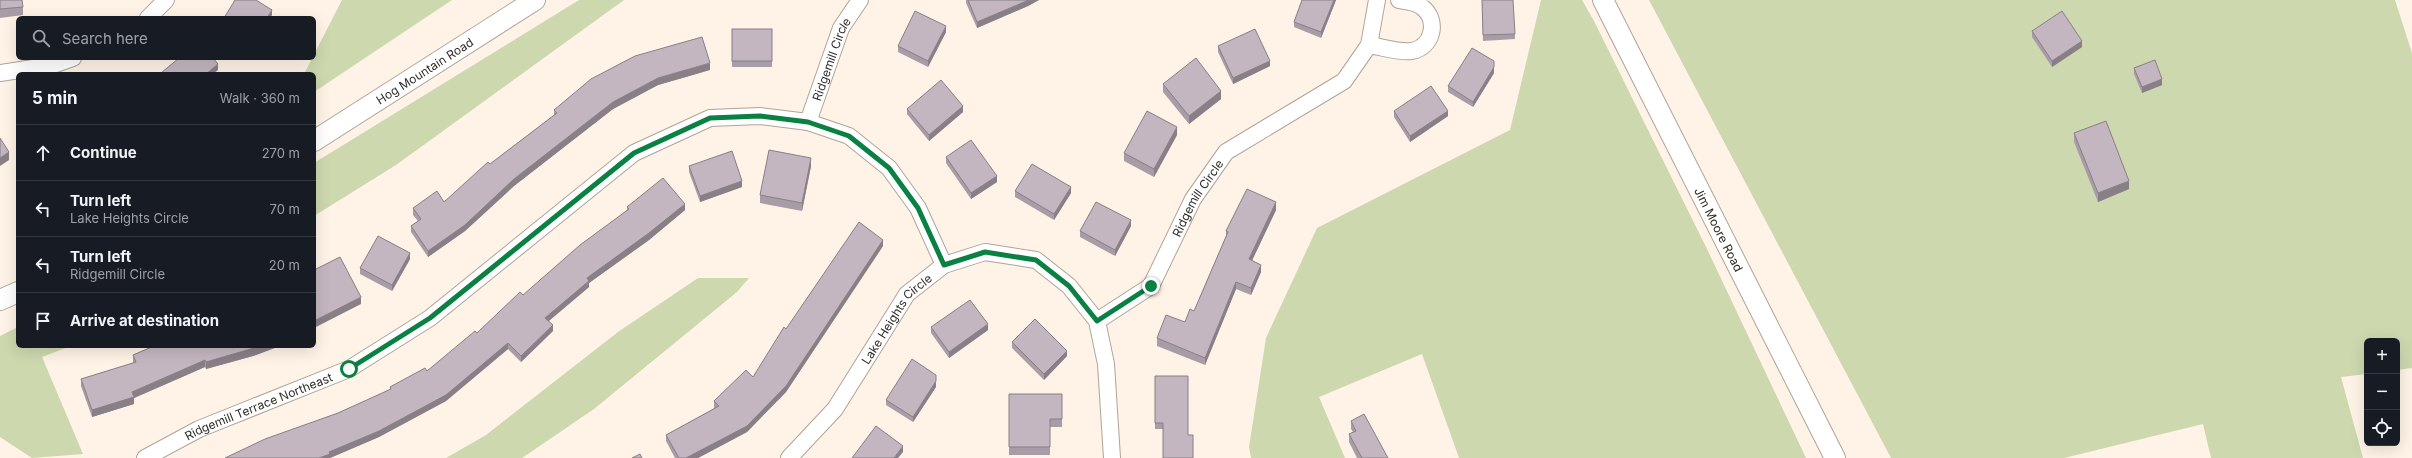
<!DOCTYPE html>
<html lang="en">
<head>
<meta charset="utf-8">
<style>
	:root { --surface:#171b24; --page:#242831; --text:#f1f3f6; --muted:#9ea1a6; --line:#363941 }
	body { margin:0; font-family:Inter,sans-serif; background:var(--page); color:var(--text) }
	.controls { position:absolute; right:12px; bottom:12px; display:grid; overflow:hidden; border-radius:6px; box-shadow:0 4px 16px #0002 }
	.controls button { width:36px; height:36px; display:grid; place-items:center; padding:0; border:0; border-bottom:1px solid var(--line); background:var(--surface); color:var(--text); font:20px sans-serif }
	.stop { position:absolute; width:12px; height:12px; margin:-9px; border:3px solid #0b8043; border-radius:50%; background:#fff }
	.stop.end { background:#0b8043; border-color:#fff; box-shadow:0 1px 4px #0008 }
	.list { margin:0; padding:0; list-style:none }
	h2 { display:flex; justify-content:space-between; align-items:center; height:52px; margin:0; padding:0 16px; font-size:17px }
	h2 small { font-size:13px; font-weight:400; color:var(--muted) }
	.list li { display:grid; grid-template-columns:26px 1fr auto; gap:12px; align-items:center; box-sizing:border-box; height:56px; padding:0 16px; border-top:1px solid var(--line) }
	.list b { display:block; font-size:15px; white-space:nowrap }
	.list p { margin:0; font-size:13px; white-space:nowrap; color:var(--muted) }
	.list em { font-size:13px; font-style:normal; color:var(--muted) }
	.icon { flex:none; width:22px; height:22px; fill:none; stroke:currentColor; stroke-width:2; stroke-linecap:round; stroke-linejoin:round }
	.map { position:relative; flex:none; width:2412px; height:458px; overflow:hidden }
	.search { position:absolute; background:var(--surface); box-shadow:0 4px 16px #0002; left:16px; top:16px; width:300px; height:44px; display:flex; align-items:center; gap:10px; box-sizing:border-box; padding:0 14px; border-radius:6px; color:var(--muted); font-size:15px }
	.panel { position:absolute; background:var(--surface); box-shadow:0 4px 16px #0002; left:16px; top:72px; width:300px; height:276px; border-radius:6px }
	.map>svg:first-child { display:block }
	.green { fill:#cdd8af }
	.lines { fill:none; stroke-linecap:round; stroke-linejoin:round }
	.minor-casing { stroke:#aea497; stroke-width:18 }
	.tertiary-casing { stroke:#aea497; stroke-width:22 }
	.minor { stroke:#fff; stroke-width:16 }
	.tertiary { stroke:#fff; stroke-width:20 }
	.wall { fill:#a89da6 }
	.shaded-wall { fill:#887f87 }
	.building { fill:#c3b6c1; stroke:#887f87 }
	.route { stroke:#0b8043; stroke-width:5 }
	.labels { text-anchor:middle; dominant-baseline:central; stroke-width:3.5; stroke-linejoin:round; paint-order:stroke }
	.street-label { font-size:12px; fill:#322e29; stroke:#fff }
</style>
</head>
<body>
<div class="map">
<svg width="2412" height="458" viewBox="0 0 2412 458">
	<rect width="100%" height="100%" fill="#fef3e6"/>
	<g class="green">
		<path d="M342 0H452L314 92V74H304Z"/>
		<path d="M579 0H624L396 165 314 216V163Z"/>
		<path d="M1541 0H1582L1594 21 1707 249 1806 458H1459L1422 354 1319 397 1345 458H1251L1249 447 1266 338 1317 228 1510 130Z"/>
		<path d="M1649 0H2395L2412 53V368L2397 370V341H2367V374L2341 377 2363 458H2211L2203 424 2064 458H1891Z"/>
		<path d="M698 278H749L737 292 594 409 522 458H446L486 435 618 332Z"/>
		<path d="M18 327V346H71L42 357 83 454 32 458 0 437V336Z"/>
	</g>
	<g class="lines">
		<defs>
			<g id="minor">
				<path d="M148 18 166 0"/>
				<path d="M1369 45C1382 47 1400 53 1412 51 1433 47 1439 20 1422 7 1416 2 1406 1 1399 0"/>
				<path d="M0 73 53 65 73 58"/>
				<path id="s1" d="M808 122 841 28 860 0"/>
				<path id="s2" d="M1097 321 1151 286 1193 199 1226 152 1344 81 1369 45 1377 0"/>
				<path id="s3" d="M145 458 199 429 349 369 430 318 634 153 710 118 760 116 808 122 849 136 889 168 918 208 944 265"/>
				<path id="s4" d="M789 458 835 409 907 294 944 265 985 252 1036 260 1069 286 1097 321 1106 364 1112 458"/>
			</g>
			<g id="tertiary">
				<path id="s5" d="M1603 0 1835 458"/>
				<path id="s6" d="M314 141 535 0"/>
				<path d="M0 300 18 292"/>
			</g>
		</defs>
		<use href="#minor" class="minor-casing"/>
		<use href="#tertiary" class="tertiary-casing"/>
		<use href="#minor" class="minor"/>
		<use href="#tertiary" class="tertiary"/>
	</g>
	<g class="wall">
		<path d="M0 0 23 7V15L0 18Z"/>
		<path d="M966 0H1039L1028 6 977 28 966 3Z"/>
		<path d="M1302 0H1336L1321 38 1294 27V22Z"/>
		<path d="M1482 0 1515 34V39L1483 41Z"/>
		<rect x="732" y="29" width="40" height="38"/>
		<path d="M2032 31 2082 47 2052 67 2032 37Z"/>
		<path d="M946 32 928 67 898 52V46Z"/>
		<path d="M1218 46 1270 66 1233 84 1218 52Z"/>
		<path d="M2134 68 2162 85 2142 93 2134 74Z"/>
		<path d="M710 70 658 85 613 109 514 186 465 231 428 257 411 232V226L418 221 413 215V208L444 202 490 164 554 115V110Z"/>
		<path d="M1494 73 1473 107 1448 92V86Z"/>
		<path d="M1163 84 1221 99 1189 124 1163 92Z"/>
		<path d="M907 109 963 112 929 141 907 114Z"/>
		<path d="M1394 111 1448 116 1410 142 1394 117Z"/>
		<path d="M2074 133 2129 189 2098 202 2074 142Z"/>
		<path d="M1177 135 1154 177 1124 161V153Z"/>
		<path d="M946 157 997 182 971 199 946 163Z"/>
		<path d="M689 166 742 187 700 202 689 172Z"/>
		<path d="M811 166 802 211 760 203V195Z"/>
		<path d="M1015 191 1071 193 1054 220 1015 197Z"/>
		<path d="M627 207 685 210 649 240 589 283V287L549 321 553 331 521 362 508 349 446 401 379 437 330 458H225L338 413 390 390V387L427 371 477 333 627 210Z"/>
		<path d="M1276 210 1252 260 1261 272 1251 295 1236 289 1205 365 1157 346V338L1185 322 1194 311 1226 236V231Z"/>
		<path d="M1131 226 1115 256 1080 237V231Z"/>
		<path d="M883 246 786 392 747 432 698 458H675L666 441V435L715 408H714V401L753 377 786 329Z"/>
		<path d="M410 259 392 291 360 274V268Z"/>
		<path d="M931 327 988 330 949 358 931 333Z"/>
		<path d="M1012 342 1067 356 1044 380 1012 348Z"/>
		<path d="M154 346H280L253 356 206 369 205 367 134 398V404L92 417 81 386V379L133 363V355Z"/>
		<path d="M1155 376H1188L1163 429H1155Z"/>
		<path d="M936 387 913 422 886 405V400Z"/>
		<path d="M1009 394H1062V427H1050V455H1009Z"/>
		<path d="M1351 421 1388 458H1357L1349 442V434L1353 432 1351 429Z"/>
	</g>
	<g class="shaded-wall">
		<path d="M1029 0H1039L1028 6 977 28V22Z"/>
		<path d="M1334 0H1336L1321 38V32Z"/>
		<path d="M272 10V15L270 18H267Z"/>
		<path d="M946 26V32L928 67V61Z"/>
		<path d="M2082 41V47L2052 67V61Z"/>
		<path d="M1270 61V66L1233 84V78Z"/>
		<path d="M710 63V70L658 85 613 109 514 186 465 231 428 257V251L514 179 613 102 658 78Z"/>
		<path d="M218 64V70L213 74H206Z"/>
		<path d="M1494 67V73L1473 107V102Z"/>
		<path d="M2162 79V85L2142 93V87Z"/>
		<path d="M1221 91V99L1189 124V116Z"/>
		<path d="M963 106V112L929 141V135Z"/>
		<path d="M1448 111V116L1410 142V136Z"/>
		<path d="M1177 127V135L1154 177V169Z"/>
		<path d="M9 152V160L0 166V158Z"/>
		<path d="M811 158V166L802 211V203Z"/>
		<path d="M997 176V182L971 199V193Z"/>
		<path d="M742 181V187L700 202V196Z"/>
		<path d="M2129 181V189L2098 202V193Z"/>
		<path d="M1071 187V193L1054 220V214Z"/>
		<path d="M1276 202V210L1249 267V259Z"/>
		<path d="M685 204V210L649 240 589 283V287L545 324V318L587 278Z"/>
		<path d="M1131 220V226L1115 256V250Z"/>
		<path d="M883 240V246L786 392 747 432 698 458H686Z"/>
		<path d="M410 253V259L392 291V285Z"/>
		<path d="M1261 265V272L1251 295V288Z"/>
		<path d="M1236 282V289L1205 365V358Z"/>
		<path d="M361 297V304L314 328V321Z"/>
		<path d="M988 324V330L949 358V352Z"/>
		<path d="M553 325V331L521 362V356Z"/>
		<path d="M508 343V349L446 401 379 437 330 458H319Z"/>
		<path d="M261 346H280L253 356 206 369V362Z"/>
		<path d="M1067 351V356L1044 380V374Z"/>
		<path d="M205 360V367L134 398V404L92 417V410Z"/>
		<path d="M936 381V387L913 422V417Z"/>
		<path d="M903 446V452L898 458H894Z"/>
	</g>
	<g class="building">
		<path d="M0 0H22L23 7 0 9Z"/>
		<path d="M235 0H256L272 10 267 18H224Z"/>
		<path d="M968 0H1029L977 22Z"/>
		<path d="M1302 0H1334L1321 32 1294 22Z"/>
		<path d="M1482 0H1513L1515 34 1483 35Z"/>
		<path d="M915 11 946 26 928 61 898 46Z"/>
		<path d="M2062 11 2082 41 2052 61 2032 31Z"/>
		<rect x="732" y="29" width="40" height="32"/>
		<path d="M1255 29 1270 61 1233 78 1218 46Z"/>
		<path d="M702 37 710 63 658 78 613 102 514 179 465 225 428 251 411 226 421 219 413 208 437 191 444 202 488 162 490 164 557 113 554 110 591 79 635 56Z"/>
		<path d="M1472 48 1494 61V67L1473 102 1448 86Z"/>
		<path d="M179 58H213L218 64 206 74H161V73Z"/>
		<path d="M1196 58 1221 91 1189 116 1163 84Z"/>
		<path d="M2155 60 2162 79 2142 87 2134 68Z"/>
		<path d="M941 80 963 106 929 135 907 109Z"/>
		<path d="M1431 86 1448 111 1410 136 1394 111Z"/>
		<path d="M1147 111 1177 127 1154 169 1124 153Z"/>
		<path d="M2106 121 2129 181 2098 193 2074 133Z"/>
		<path d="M0 138 9 152 0 158Z"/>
		<path d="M971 140 997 176 971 193 946 157Z"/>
		<path d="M769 150 811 158 802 203 760 195Z"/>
		<path d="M732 151 742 181 700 196 689 166Z"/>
		<path d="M1032 164 1071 187 1054 214 1015 191Z"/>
		<path d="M663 178 685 204 649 233 587 278 589 281 545 318 553 325 521 356 508 343 446 395 379 431 329 452 330 454 319 458H225L265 439 338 413 391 389 390 387 425 368 427 371 475 331 477 333 520 292 523 295 580 245 629 209 627 207Z"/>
		<path d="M1247 189 1276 202 1249 259 1261 265 1251 288 1236 282 1205 358 1157 338 1166 315 1185 322 1190 309 1194 311 1228 232 1226 231Z"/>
		<path d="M1096 202 1131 220 1115 250 1080 231Z"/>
		<path d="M859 222 883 240 786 386 747 426 686 458H679L666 435 719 406 714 401 746 370 753 377 784 327 786 329Z"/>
		<path d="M378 236 410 253 392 285 360 268Z"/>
		<path d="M340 257 361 297 314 321V270Z"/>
		<path d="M970 300 988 324 949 352 931 327Z"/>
		<path d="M1035 319 1067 351 1044 374 1012 342Z"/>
		<path d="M154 346H261L206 362 205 360 132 392 134 397 92 410 81 379 136 362 133 355Z"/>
		<path d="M912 359 936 375V381L913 417 886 400Z"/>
		<path d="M1155 376H1188V435H1193V458H1163V423H1155Z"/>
		<path d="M1009 394H1062V419H1050V447H1009Z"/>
		<path d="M1364 414 1388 458H1362L1349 434 1356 431 1351 421Z"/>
		<path d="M876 426 903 446 894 458H852Z"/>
		<path d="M640 454 642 458H632Z"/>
	</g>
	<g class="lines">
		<path class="route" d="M349 369 430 318 634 153 710 118 760 116 808 122 849 136 889 168 918 208 944 265 985 252 1036 260 1069 286 1097 321 1151 286"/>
	</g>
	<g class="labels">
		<g class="street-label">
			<text stroke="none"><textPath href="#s1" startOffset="67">Ridgemill Circle</textPath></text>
			<text stroke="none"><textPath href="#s6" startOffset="131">Hog Mountain Road</textPath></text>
			<text stroke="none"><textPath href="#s2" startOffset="164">Ridgemill Circle</textPath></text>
			<text stroke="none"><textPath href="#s5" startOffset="257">Jim Moore Road</textPath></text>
			<text stroke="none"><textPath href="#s4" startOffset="177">Lake Heights Circle</textPath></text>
			<text stroke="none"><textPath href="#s3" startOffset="125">Ridgemill Terrace Northeast</textPath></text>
		</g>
	</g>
</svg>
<div class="controls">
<button>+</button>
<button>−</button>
<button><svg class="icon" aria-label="locate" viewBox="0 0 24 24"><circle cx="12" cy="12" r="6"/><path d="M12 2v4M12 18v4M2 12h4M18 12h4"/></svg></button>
</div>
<div class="stop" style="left:349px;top:369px"></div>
<div class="stop end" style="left:1151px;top:286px"></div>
<div class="search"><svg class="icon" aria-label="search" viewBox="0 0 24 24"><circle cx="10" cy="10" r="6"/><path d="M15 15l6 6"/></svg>Search here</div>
<section class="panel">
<h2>5 min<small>Walk · 360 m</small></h2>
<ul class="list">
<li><svg class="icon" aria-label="ahead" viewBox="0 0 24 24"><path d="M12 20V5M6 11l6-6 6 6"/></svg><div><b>Continue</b></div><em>270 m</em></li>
<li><svg class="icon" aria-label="left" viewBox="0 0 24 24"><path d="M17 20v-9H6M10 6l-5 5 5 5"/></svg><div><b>Turn left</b><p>Lake Heights Circle</p></div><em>70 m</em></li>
<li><svg class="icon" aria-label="left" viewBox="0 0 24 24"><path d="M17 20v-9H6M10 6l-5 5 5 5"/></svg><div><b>Turn left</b><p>Ridgemill Circle</p></div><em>20 m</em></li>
<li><svg class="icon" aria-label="arrive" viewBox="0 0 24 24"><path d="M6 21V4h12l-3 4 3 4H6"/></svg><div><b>Arrive at destination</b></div></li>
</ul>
</section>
</div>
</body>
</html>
